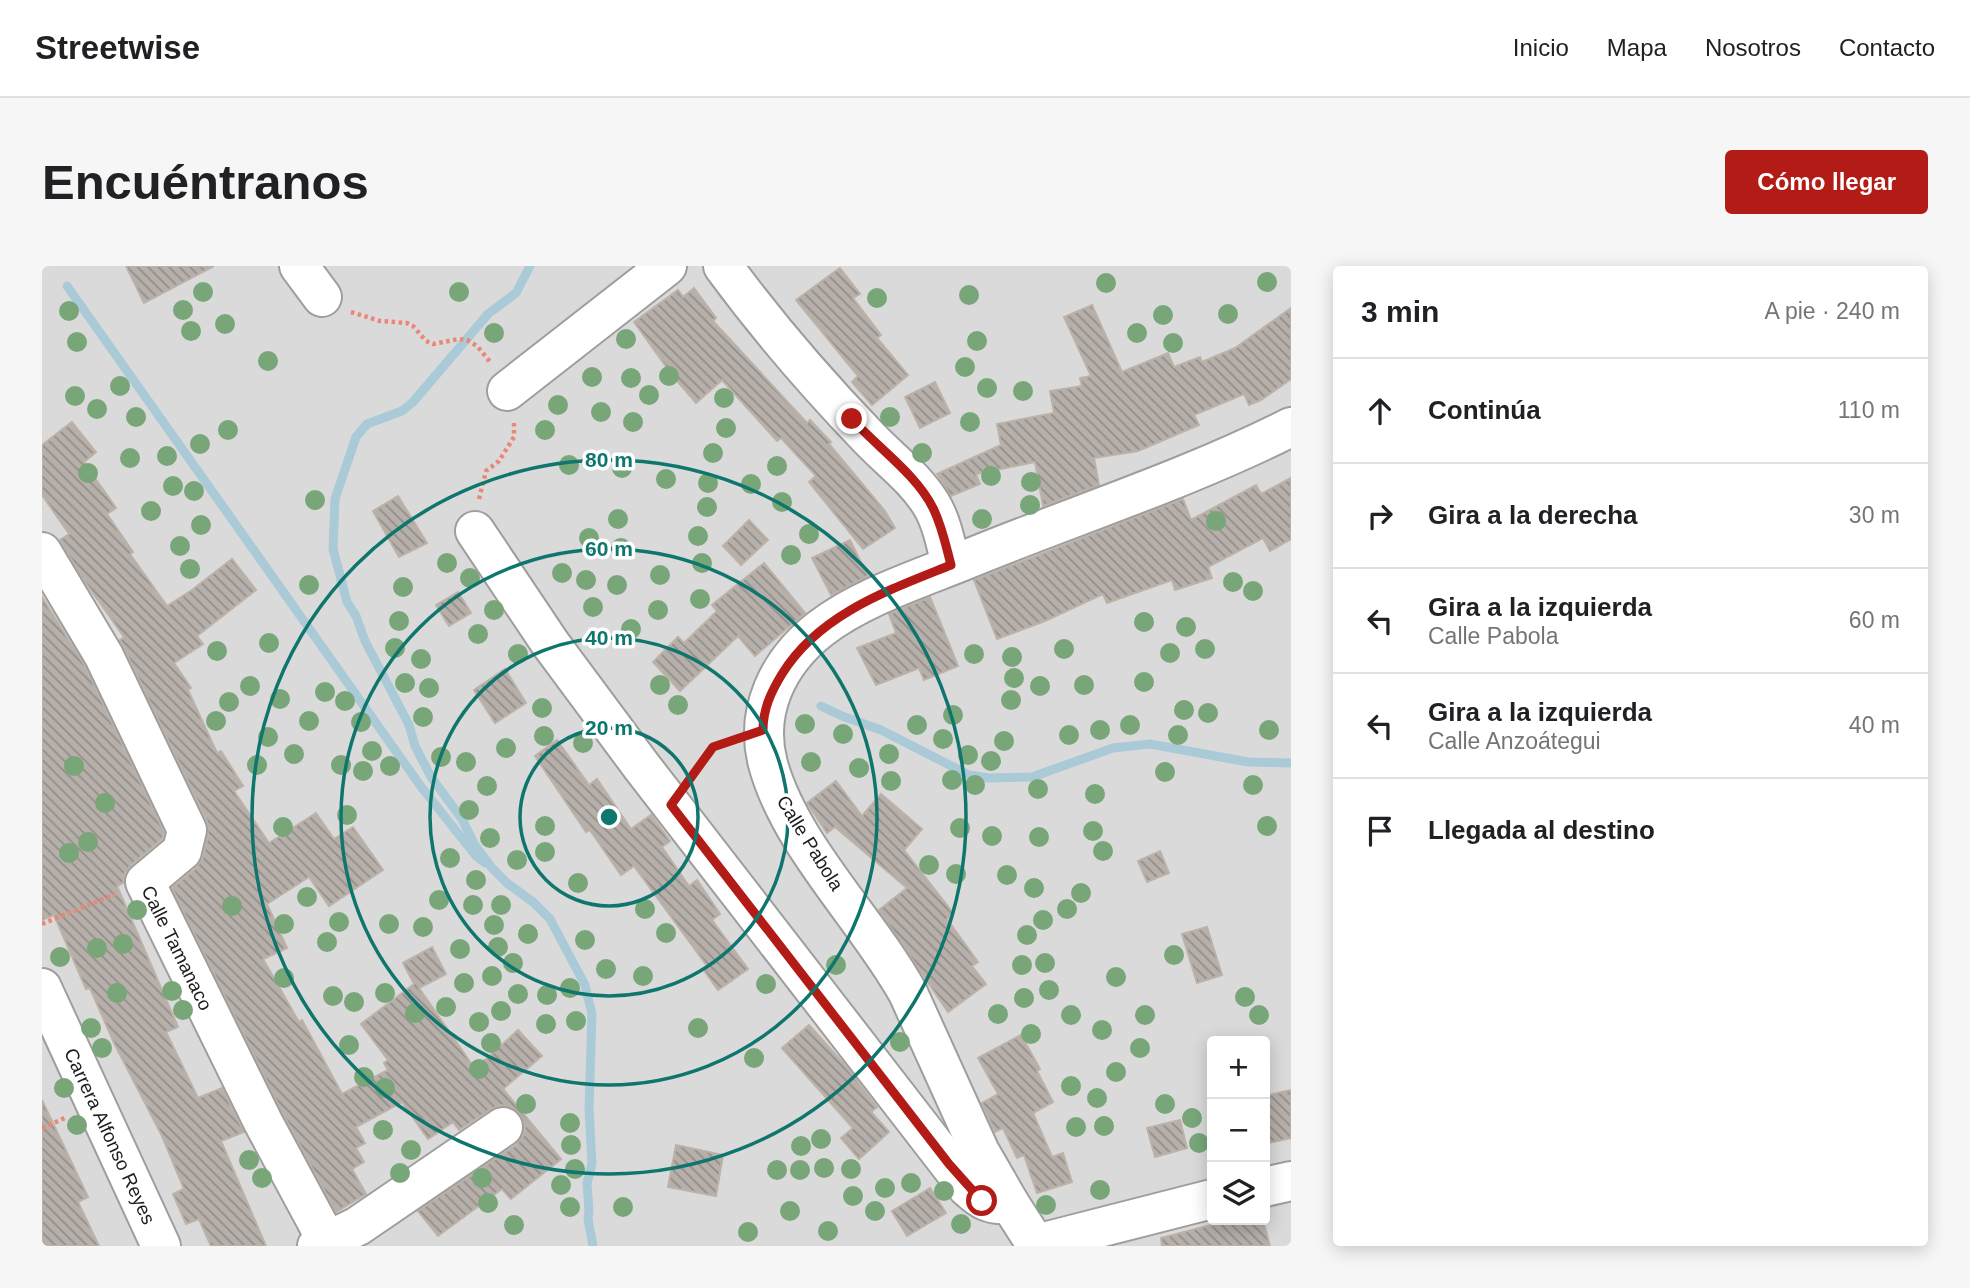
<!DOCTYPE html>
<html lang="es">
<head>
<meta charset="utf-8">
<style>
	:root { --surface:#fff; --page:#f6f6f6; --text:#202124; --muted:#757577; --line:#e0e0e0; --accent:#b31b17 }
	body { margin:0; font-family:Helvetica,sans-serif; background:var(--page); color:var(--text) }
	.controls { position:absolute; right:21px; bottom:21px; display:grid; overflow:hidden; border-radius:7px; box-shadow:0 4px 18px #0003 }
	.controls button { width:63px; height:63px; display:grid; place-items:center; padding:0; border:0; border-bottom:2px solid var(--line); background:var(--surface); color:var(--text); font:35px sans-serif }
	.stop { position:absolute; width:21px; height:21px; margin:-16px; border:5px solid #b31b17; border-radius:50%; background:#fff }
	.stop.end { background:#b31b17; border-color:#fff; box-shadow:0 2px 7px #0008 }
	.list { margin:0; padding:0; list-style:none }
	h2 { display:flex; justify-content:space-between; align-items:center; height:91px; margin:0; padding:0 28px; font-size:30px }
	h2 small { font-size:23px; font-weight:400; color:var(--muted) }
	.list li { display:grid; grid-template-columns:46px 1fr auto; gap:21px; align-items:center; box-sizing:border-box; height:105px; padding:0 28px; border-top:2px solid var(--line) }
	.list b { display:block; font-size:26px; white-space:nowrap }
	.list p { margin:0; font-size:23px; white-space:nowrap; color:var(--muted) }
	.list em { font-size:23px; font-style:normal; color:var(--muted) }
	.icon { flex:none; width:38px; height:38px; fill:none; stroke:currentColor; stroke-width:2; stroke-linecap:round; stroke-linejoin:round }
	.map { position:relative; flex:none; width:1249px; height:980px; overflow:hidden; border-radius:7px }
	header { display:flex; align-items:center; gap:42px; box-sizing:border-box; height:98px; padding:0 35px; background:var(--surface); border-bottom:2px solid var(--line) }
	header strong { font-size:33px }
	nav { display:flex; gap:38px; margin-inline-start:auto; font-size:24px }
	.intro { display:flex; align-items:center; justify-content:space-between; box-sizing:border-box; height:168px; padding:0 42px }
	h1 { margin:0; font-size:49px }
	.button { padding:18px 32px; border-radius:7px; background:var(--accent); color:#fff; font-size:24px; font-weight:700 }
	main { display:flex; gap:42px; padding:0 42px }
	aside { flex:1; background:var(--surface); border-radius:7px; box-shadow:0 4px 18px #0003 }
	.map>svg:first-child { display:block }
	.residential { fill:#dbdada; fill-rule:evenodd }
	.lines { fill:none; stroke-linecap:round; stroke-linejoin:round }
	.stream { stroke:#a9cad6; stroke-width:9 }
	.building { fill:url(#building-back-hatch); stroke:#bdb2a8; stroke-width:2 }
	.minor-casing { stroke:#9e9e9e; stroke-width:42 }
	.path { stroke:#e98779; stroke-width:4.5; stroke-dasharray:3.5 3.5; stroke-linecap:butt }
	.minor { stroke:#fff; stroke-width:38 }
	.tree { fill:#78a679 }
	.route { stroke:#b31b17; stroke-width:9 }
	.ring { fill:none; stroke:#0f766e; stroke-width:3.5 }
	.labels { text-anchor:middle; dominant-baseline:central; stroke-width:7; stroke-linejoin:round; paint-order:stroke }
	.street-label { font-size:19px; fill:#1d1d1d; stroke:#fff }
	.centre { fill:#0f766e; stroke:#fff; stroke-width:3.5 }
	.ring-label { font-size:21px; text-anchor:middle; font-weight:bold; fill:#0f766e; stroke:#fff; stroke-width:7; stroke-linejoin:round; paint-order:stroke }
</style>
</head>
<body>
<header>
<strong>Streetwise</strong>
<nav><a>Inicio</a><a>Mapa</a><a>Nosotros</a><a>Contacto</a></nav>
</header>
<div class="intro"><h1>Encuéntranos</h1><a class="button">Cómo llegar</a></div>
<main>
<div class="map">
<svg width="1249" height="980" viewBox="0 0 1249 980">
	<defs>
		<pattern id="building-back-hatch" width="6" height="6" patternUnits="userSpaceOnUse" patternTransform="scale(1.75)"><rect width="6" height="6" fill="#b6afaa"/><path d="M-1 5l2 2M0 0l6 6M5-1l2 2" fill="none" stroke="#938e8a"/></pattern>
	</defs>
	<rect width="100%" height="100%" fill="#edeae4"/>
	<path class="residential" d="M0 0H1249V980H0ZM1170 775H1223V954H1170Z"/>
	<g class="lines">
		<g class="stream">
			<path d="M488 0 474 27 446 48 371 136 360 145 325 158 314 171 293 233 291 283 305 336 314 350 323 375 367 459 373 480 389 511 420 553 432 578 450 602 465 617 491 636 508 653 543 719 550 748 547 842 550 898 545 917 547 945 546 953 551 980"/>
			<path d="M25 20 380 522 434 590 443 597"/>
			<path d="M779 440 800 450 839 464 927 509 947 512 990 511 1071 482 1108 478 1206 496 1249 497"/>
		</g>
	</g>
	<g class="building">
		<path d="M84 0H172L102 37Z"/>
		<path d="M798 2 818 28 811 32 839 69 835 72 866 109 830 139 810 116 816 110 754 34Z"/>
		<path d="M652 22 674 52 671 55 765 157 768 154 789 176 787 178 843 245 853 262 821 283 767 216 774 210 739 172 735 175 680 114 654 137 630 109 592 56 636 24 641 31Z"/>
		<path d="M1050 39 1080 106 1126 87 1132 101 1158 91 1160 96 1193 82 1249 42V113L1219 134 1207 139 1202 128 1152 149 1157 159 1096 185 1052 192 1057 219 1001 240 993 196 934 208 938 218 909 230 895 208 959 179 955 158 1012 147 1008 125 1040 120 1038 112 1049 110 1022 51Z"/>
		<path d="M893 116 908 147 878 162 863 131Z"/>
		<path d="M30 156 54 186 42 196 74 242 65 248 91 286 88 288 125 340 150 324 190 293 214 324 155 370 161 378 132 397 149 422 146 424 175 487 179 485 201 520 192 525 227 577 274 547 292 573 311 561 341 604 287 640 267 611 225 638 245 682 221 693 257 756 260 754 300 828 346 804 342 797 346 794 319 758 372 718 361 697 390 681 404 708 377 722 433 803 476 764 500 790 461 823 519 893 469 933 460 923 396 970 376 945 474 879 481 870 483 860 479 849 470 841 459 839 449 843 417 864 411 856 386 873 360 836 314 861 323 877 314 882 322 896 310 903 324 928 294 946 240 846 130 622 154 602 161 591 166 569 165 555 78 374 82 371 41 313 18 274 27 268 0 229V179Z"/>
		<path d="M1249 212V273L1228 285 1221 272 1166 301 1170 312 1133 324 1130 314 1065 337 1061 328 1003 355 955 373 932 314 1141 233 1149 254 1214 219 1219 228Z"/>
		<path d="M356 230 385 277 357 291 331 245Z"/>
		<path d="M707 254 726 274 699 299 681 280Z"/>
		<path d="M808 274 826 310 789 329 770 292Z"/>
		<path d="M722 297 763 347 713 390 696 370 638 425 611 396 636 371 642 377 675 345 670 339Z"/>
		<path d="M416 326 429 347 407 360 394 339Z"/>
		<path d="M0 331 43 400 122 566 120 573 89 599 83 607 81 617 75 620 136 761 124 766 156 832 180 822 202 866 179 875 224 980H169L157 953 144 958 131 928 142 923 120 870 72 777 48 722 44 723 12 649 0 654Z"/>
		<path d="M888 331 916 400 882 414 877 402 834 419 815 382 854 367 847 348Z"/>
		<path d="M463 403 484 437 453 457 432 424Z"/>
		<path d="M515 474 547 519 555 513 589 563 609 549 628 575 620 581 647 620 655 614 678 648 670 654 706 703 676 724 661 703 665 700 592 600 579 609 548 564 544 566 493 490Z"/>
		<path d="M794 515 820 550 839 528 880 563 862 584 911 647 905 653 936 696 930 700 944 718 906 746 837 644 865 622 793 561 785 567 765 537Z"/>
		<path d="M1118 585 1127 607 1105 616 1096 595Z"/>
		<path d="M1165 661 1180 709 1155 717 1140 668Z"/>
		<path d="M767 759 802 798 835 841 829 846 847 866 817 893 799 872 811 862 740 782Z"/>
		<path d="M979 769 998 803 995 805 1011 836 991 847 1010 891 1021 887 1030 916 995 927 982 889 975 892 961 862 953 866 940 837 956 828 936 792Z"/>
		<path d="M1249 824V872L1223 878V830Z"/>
		<path d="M0 834 46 931 36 936 57 980H0Z"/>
		<path d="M1138 854 1145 882 1113 891 1105 862Z"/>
		<path d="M634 879 681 889 674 930 626 921Z"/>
		<path d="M888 922 904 947 865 970 850 945Z"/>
		<path d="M1188 954H1221L1228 980H1120L1119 972Z"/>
	</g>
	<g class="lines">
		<defs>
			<g id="minor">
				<path d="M257 0 280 31"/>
				<path d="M681 0C725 60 775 118 827 172 848 194 873 212 889 238 900 256 904 279 909 299"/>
				<path d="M465 125 625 0"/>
				<path d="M433 265 508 377 600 501 925 921C939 934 948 940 968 938"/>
				<path id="s1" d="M0 286 62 390 145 564 140 585 103 616 221 856 285 975"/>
				<path id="s2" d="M0 722 119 980"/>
				<path d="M1223 921 1249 915"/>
				<path d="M994 978 1170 933"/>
				<path d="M275 980 316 960 461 861"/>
				<path d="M995 980 968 938 938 886 866 727C825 653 748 579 726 498 712 445 736 396 778 363 818 332 874 314 921 295 1030 250 1144 214 1249 161"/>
			</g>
		</defs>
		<use href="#minor" class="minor-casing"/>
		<g class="path">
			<path d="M309 46 338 55 365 57 371 60 384 75 391 78 417 73 425 74 435 80 449 97"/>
			<path d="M437 233 444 205 457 195 472 171V156"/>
			<path d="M649 511 671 481 690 474"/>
			<path d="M0 658 73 628"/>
			<path d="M0 862 25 851"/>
		</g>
		<use href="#minor" class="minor"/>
	</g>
	<g class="tree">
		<circle cx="1225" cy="16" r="10"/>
		<circle cx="1064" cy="17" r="10"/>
		<circle cx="161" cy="26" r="10"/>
		<circle cx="417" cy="26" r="10"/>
		<circle cx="927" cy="29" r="10"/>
		<circle cx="835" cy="32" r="10"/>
		<circle cx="141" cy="44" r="10"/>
		<circle cx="27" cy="45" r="10"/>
		<circle cx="1186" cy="48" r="10"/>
		<circle cx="1121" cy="49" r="10"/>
		<circle cx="183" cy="58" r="10"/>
		<circle cx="149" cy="65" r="10"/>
		<circle cx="452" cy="67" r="10"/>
		<circle cx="1095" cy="67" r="10"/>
		<circle cx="584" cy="73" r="10"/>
		<circle cx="935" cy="75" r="10"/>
		<circle cx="35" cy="76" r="10"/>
		<circle cx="1131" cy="77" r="10"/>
		<circle cx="226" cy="95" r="10"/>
		<circle cx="923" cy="101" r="10"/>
		<circle cx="627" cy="110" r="10"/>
		<circle cx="550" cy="111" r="10"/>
		<circle cx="589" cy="112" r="10"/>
		<circle cx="78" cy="120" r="10"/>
		<circle cx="945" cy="122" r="10"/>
		<circle cx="981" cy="125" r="10"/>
		<circle cx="607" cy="129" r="10"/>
		<circle cx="33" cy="130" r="10"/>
		<circle cx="682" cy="132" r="10"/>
		<circle cx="516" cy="139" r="10"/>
		<circle cx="55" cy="143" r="10"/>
		<circle cx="559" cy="146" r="10"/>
		<circle cx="94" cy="151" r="10"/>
		<circle cx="848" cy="151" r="10"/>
		<circle cx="591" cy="156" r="10"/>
		<circle cx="928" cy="156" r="10"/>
		<circle cx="684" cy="162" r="10"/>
		<circle cx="186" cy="164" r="10"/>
		<circle cx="503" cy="164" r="10"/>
		<circle cx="158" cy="178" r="10"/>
		<circle cx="671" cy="187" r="10"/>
		<circle cx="880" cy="187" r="10"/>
		<circle cx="125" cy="190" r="10"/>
		<circle cx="88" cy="192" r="10"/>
		<circle cx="527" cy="199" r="10"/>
		<circle cx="735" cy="200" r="10"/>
		<circle cx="580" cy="202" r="10"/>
		<circle cx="46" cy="207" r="10"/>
		<circle cx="949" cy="210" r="10"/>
		<circle cx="624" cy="213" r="10"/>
		<circle cx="989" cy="216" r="10"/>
		<circle cx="666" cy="217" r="10"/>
		<circle cx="709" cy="218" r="10"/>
		<circle cx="131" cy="220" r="10"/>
		<circle cx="152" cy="225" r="10"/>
		<circle cx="273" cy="234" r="10"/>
		<circle cx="740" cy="236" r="10"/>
		<circle cx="988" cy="239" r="10"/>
		<circle cx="665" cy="241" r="10"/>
		<circle cx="109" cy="245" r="10"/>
		<circle cx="576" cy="253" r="10"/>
		<circle cx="940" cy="253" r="10"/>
		<circle cx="1174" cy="255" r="10"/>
		<circle cx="159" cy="259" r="10"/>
		<circle cx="767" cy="268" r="10"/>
		<circle cx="656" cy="270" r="10"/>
		<circle cx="547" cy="272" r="10"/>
		<circle cx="138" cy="280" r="10"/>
		<circle cx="579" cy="282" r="10"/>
		<circle cx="749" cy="289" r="10"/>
		<circle cx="405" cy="297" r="10"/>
		<circle cx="660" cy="297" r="10"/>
		<circle cx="148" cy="303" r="10"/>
		<circle cx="520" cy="307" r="10"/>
		<circle cx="618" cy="309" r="10"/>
		<circle cx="428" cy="312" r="10"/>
		<circle cx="544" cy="314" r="10"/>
		<circle cx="1191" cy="316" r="10"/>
		<circle cx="267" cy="319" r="10"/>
		<circle cx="575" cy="319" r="10"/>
		<circle cx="361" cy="321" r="10"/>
		<circle cx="1211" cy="325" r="10"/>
		<circle cx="658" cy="333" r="10"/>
		<circle cx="551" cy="341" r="10"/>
		<circle cx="452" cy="344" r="10"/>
		<circle cx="616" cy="344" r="10"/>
		<circle cx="357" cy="355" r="10"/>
		<circle cx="1102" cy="356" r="10"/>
		<circle cx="1144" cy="361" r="10"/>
		<circle cx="589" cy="363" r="10"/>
		<circle cx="436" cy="368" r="10"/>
		<circle cx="227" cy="377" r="10"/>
		<circle cx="353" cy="382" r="10"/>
		<circle cx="1022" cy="383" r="10"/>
		<circle cx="1163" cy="383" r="10"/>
		<circle cx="175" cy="385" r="10"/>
		<circle cx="1128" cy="387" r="10"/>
		<circle cx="476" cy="388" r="10"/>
		<circle cx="932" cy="388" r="10"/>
		<circle cx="970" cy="391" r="10"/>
		<circle cx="379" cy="393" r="10"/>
		<circle cx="972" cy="412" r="10"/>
		<circle cx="1102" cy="416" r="10"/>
		<circle cx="363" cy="417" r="10"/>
		<circle cx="618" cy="419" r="10"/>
		<circle cx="1042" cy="419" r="10"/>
		<circle cx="208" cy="420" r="10"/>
		<circle cx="998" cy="420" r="10"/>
		<circle cx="387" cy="422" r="10"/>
		<circle cx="283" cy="426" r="10"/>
		<circle cx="238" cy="433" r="10"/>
		<circle cx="969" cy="434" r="10"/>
		<circle cx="303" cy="435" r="10"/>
		<circle cx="187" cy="436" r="10"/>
		<circle cx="636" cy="439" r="10"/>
		<circle cx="500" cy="442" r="10"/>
		<circle cx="1142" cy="444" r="10"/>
		<circle cx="1166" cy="447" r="10"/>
		<circle cx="911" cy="449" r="10"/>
		<circle cx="381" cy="451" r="10"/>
		<circle cx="174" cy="455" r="10"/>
		<circle cx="267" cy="455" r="10"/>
		<circle cx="319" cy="456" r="10"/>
		<circle cx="763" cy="458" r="10"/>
		<circle cx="875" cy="459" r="10"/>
		<circle cx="1088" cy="459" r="10"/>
		<circle cx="1058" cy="464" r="10"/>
		<circle cx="1227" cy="464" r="10"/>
		<circle cx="801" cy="468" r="10"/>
		<circle cx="1027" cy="469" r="10"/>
		<circle cx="1136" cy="469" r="10"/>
		<circle cx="502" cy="470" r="10"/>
		<circle cx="226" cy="471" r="10"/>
		<circle cx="901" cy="473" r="10"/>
		<circle cx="962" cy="475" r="10"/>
		<circle cx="541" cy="477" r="10"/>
		<circle cx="464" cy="482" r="10"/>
		<circle cx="330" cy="485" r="10"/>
		<circle cx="252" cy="488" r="10"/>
		<circle cx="847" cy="488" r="10"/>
		<circle cx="926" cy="489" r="10"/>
		<circle cx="399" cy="491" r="10"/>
		<circle cx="949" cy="495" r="10"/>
		<circle cx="424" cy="496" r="10"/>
		<circle cx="769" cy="496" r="10"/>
		<circle cx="215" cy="499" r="10"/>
		<circle cx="299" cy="499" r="10"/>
		<circle cx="32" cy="500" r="10"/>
		<circle cx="348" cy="500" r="10"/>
		<circle cx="817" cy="502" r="10"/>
		<circle cx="321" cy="505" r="10"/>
		<circle cx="1123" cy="506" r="10"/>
		<circle cx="910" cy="514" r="10"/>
		<circle cx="849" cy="515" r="10"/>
		<circle cx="933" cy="519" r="10"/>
		<circle cx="1211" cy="519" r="10"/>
		<circle cx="445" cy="520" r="10"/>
		<circle cx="996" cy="523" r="10"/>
		<circle cx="1053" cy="528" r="10"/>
		<circle cx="63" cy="537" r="10"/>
		<circle cx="427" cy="544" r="10"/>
		<circle cx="305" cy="549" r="10"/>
		<circle cx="503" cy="560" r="10"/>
		<circle cx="1225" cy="560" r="10"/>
		<circle cx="241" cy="561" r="10"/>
		<circle cx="918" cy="562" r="10"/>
		<circle cx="1051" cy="565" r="10"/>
		<circle cx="950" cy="570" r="10"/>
		<circle cx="997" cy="571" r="10"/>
		<circle cx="448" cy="572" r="10"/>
		<circle cx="46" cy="576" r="10"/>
		<circle cx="1061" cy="585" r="10"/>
		<circle cx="503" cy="586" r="10"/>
		<circle cx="27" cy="587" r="10"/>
		<circle cx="408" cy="592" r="10"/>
		<circle cx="475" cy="594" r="10"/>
		<circle cx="887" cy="599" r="10"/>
		<circle cx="914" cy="608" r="10"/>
		<circle cx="965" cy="609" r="10"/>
		<circle cx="434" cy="614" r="10"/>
		<circle cx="536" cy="617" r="10"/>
		<circle cx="992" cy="622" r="10"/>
		<circle cx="1039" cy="627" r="10"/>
		<circle cx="265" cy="631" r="10"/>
		<circle cx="397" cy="634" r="10"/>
		<circle cx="431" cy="639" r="10"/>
		<circle cx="459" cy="639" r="10"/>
		<circle cx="190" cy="640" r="10"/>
		<circle cx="603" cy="643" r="10"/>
		<circle cx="1025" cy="643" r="10"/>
		<circle cx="95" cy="644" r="10"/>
		<circle cx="1001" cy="654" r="10"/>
		<circle cx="297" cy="656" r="10"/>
		<circle cx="242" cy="658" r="10"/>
		<circle cx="347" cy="658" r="10"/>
		<circle cx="452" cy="659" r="10"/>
		<circle cx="381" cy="661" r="10"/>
		<circle cx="624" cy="667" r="10"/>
		<circle cx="486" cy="668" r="10"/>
		<circle cx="985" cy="669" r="10"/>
		<circle cx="543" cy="674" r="10"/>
		<circle cx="285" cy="676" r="10"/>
		<circle cx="81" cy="678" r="10"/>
		<circle cx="456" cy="681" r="10"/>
		<circle cx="55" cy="682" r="10"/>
		<circle cx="418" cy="683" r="10"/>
		<circle cx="1132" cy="689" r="10"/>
		<circle cx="18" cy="691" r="10"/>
		<circle cx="471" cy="697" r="10"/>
		<circle cx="1003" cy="697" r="10"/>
		<circle cx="794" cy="699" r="10"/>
		<circle cx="980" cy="699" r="10"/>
		<circle cx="564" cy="703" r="10"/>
		<circle cx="450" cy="710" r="10"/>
		<circle cx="601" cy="710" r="10"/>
		<circle cx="1074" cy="711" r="10"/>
		<circle cx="242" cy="712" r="10"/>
		<circle cx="422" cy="717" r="10"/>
		<circle cx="724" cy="718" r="10"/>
		<circle cx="528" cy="722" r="10"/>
		<circle cx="1007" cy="724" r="10"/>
		<circle cx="130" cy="725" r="10"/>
		<circle cx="75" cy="727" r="10"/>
		<circle cx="343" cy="727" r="10"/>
		<circle cx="476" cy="728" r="10"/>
		<circle cx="505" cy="729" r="10"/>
		<circle cx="291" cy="730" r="10"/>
		<circle cx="1203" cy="731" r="10"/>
		<circle cx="982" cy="732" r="10"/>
		<circle cx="312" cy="736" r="10"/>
		<circle cx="404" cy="741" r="10"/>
		<circle cx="141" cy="744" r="10"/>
		<circle cx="459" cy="745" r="10"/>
		<circle cx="373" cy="747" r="10"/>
		<circle cx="956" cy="748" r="10"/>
		<circle cx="1029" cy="749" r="10"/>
		<circle cx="1103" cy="749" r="10"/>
		<circle cx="1217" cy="749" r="10"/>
		<circle cx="534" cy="755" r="10"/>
		<circle cx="437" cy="756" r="10"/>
		<circle cx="504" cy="758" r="10"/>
		<circle cx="49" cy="762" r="10"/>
		<circle cx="656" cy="762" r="10"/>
		<circle cx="1060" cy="764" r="10"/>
		<circle cx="989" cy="768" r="10"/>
		<circle cx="858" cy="776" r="10"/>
		<circle cx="449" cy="777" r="10"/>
		<circle cx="307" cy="779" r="10"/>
		<circle cx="60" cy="782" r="10"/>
		<circle cx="1098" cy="782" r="10"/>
		<circle cx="712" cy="792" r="10"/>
		<circle cx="437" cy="803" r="10"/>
		<circle cx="1074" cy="806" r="10"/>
		<circle cx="322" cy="811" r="10"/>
		<circle cx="1029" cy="820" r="10"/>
		<circle cx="22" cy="822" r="10"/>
		<circle cx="343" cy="822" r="10"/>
		<circle cx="1055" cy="832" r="10"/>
		<circle cx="484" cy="838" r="10"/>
		<circle cx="1123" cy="838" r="10"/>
		<circle cx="1150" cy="852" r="10"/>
		<circle cx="528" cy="857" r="10"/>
		<circle cx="35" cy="859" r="10"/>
		<circle cx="1062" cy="860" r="10"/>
		<circle cx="1034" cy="861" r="10"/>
		<circle cx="341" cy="864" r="10"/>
		<circle cx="779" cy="873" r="10"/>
		<circle cx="1157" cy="877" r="10"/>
		<circle cx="529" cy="879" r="10"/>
		<circle cx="759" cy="880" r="10"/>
		<circle cx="369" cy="884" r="10"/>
		<circle cx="207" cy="894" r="10"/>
		<circle cx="782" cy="902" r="10"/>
		<circle cx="533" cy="903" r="10"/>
		<circle cx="809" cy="903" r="10"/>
		<circle cx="735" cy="904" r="10"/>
		<circle cx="758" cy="904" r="10"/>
		<circle cx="358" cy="907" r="10"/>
		<circle cx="220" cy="912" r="10"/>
		<circle cx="440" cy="912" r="10"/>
		<circle cx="869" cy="917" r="10"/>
		<circle cx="519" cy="919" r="10"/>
		<circle cx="843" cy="922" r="10"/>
		<circle cx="1058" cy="924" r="10"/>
		<circle cx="902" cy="925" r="10"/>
		<circle cx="811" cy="930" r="10"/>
		<circle cx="446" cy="937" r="10"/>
		<circle cx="1004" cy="939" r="10"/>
		<circle cx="528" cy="941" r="10"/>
		<circle cx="581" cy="941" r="10"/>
		<circle cx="748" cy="945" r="10"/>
		<circle cx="833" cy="945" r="10"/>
		<circle cx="919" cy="958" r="10"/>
		<circle cx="472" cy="959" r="10"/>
		<circle cx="786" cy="965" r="10"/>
		<circle cx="706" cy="966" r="10"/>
	</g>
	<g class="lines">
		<path class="route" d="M810 153C835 181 875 209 891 242 900 260 904 280 909 299 847 324 777 348 740 408 729 426 721 443 721 464L671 481 629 539 907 898 940 935"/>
	</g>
	<g class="ring">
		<circle cx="567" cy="551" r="89"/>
		<circle cx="567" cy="551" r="179"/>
		<circle cx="567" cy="551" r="268"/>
		<circle cx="567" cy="551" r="357"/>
	</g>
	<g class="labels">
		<g class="street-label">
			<text transform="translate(768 577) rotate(58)">Calle Pabola</text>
			<text stroke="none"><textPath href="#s1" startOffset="457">Calle Tamanaco</textPath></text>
			<text stroke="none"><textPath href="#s2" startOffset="163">Carrera Alfonso Reyes</textPath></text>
		</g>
	</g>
	<circle cx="567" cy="551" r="10" class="centre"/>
	<g class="ring-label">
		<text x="567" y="201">80 m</text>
		<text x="567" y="290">60 m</text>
		<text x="567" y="379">40 m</text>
		<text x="567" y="469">20 m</text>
	</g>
</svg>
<div class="controls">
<button>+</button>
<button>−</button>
<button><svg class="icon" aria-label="layers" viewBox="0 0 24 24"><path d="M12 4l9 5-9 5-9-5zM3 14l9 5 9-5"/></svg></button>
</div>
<div class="stop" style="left:940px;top:935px"></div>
<div class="stop end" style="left:810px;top:153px"></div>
</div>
<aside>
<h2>3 min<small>A pie · 240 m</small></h2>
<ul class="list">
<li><svg class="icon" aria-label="ahead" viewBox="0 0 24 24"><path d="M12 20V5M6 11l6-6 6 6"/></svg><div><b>Continúa</b></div><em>110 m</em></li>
<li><svg class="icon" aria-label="right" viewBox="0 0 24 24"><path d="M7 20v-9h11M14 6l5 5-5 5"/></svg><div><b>Gira a la derecha</b></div><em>30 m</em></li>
<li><svg class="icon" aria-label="left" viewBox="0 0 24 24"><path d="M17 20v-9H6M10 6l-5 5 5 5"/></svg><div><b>Gira a la izquierda</b><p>Calle Pabola</p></div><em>60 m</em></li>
<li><svg class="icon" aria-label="left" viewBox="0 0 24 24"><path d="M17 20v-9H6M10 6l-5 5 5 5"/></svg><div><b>Gira a la izquierda</b><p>Calle Anzoátegui</p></div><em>40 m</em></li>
<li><svg class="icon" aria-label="arrive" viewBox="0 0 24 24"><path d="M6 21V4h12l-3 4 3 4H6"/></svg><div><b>Llegada al destino</b></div></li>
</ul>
</aside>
</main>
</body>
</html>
